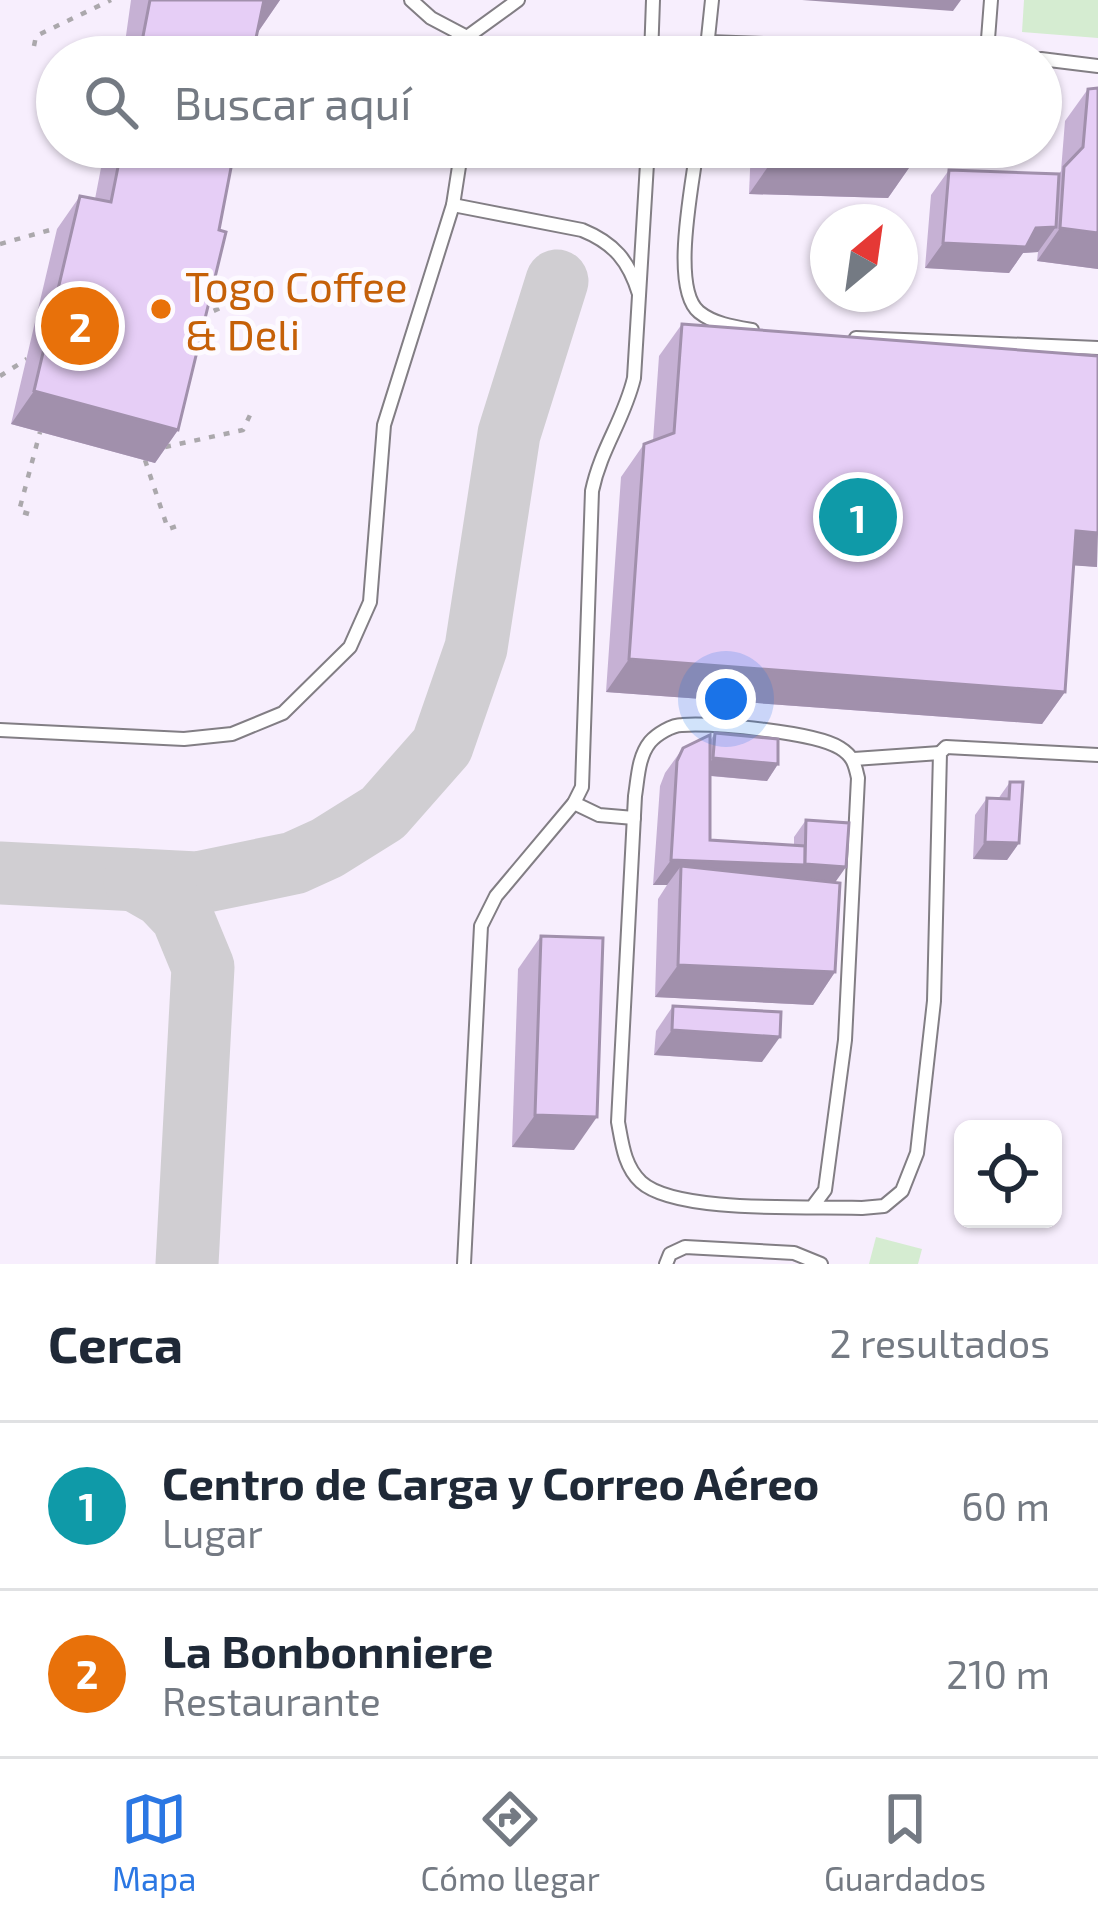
<!DOCTYPE html>
<html lang="es">
<head>
<meta charset="utf-8">
<style>
	:root { --surface:#fff; --page:#f6f6f7; --text:#1f2937; --muted:#747a83; --line:#e0e1e3; --accent:#2b77e3 }
	body { margin:0; font-family:"Exo 2",sans-serif; background:var(--page); color:var(--text) }
	.controls { position:absolute; right:36px; bottom:36px; display:grid; overflow:hidden; border-radius:18px; box-shadow:0 3px 9px #0004 }
	.controls button { width:108px; height:108px; display:grid; place-items:center; padding:0; border:0; border-bottom:3px solid var(--line); background:var(--surface); color:var(--text); font:60px sans-serif }
	.compass { position:absolute; left:810px; top:204px; width:108px; height:108px; border-radius:50%; background:var(--surface); box-shadow:0 3px 9px #0004; rotate:29deg }
	.you { position:absolute; left:726px; top:699px; width:42px; height:42px; margin:-30px; border:9px solid #fff; border-radius:50%; background:#1a73e8; box-shadow:0 0 0 18px #1a73e833 }
	.badge { display:grid; place-items:center; width:78px; height:78px; border-radius:50%; background:var(--accent); color:#fff; font-size:39px; font-weight:700 }
	.pin { position:absolute; translate:-50% -50%; border:6px solid #fff; box-shadow:0 3px 12px #0006 }
	.list { margin:0; padding:0; list-style:none }
	h2 { display:flex; justify-content:space-between; align-items:center; height:156px; margin:0; padding:0 48px; font-size:51px }
	h2 small { font-size:39px; font-weight:400; color:var(--muted) }
	.list li { display:grid; grid-template-columns:78px 1fr auto; gap:36px; align-items:center; box-sizing:border-box; height:168px; padding:0 48px; border-top:3px solid var(--line) }
	.list b { display:block; font-size:45px; white-space:nowrap }
	.list p { margin:0; font-size:39px; white-space:nowrap; color:var(--muted) }
	.list em { font-size:39px; font-style:normal; color:var(--muted) }
	.icon { flex:none; width:66px; height:66px; fill:none; stroke:currentColor; stroke-width:2; stroke-linecap:round; stroke-linejoin:round }
	.map { position:relative; flex:none; width:1098px; height:1264px; overflow:hidden }
	.search { position:absolute; background:var(--surface); box-shadow:0 3px 9px #0004; left:36px; right:36px; top:36px; height:132px; display:flex; align-items:center; gap:30px; box-sizing:border-box; padding:0 42px; border-radius:66px; color:var(--muted); font-size:45px }
	.sheet { height:492px; background:var(--surface) }
	nav { display:flex; justify-content:space-around; align-items:center; box-sizing:border-box; height:168px; border-top:3px solid var(--line); background:var(--surface); font-size:33px; color:var(--muted) }
	nav a { display:grid; justify-items:center; gap:6px }
	nav .on { color:var(--accent) }
	.map>svg:first-child { display:block }
	.built { fill:#f7eefd; fill-rule:evenodd }
	.green { fill:#d5ecd1 }
	.lines { fill:none; stroke-linecap:round; stroke-linejoin:round }
	.taxiway { stroke:#d0ced2; stroke-width:63 }
	.lane-casing { stroke:#827e84; stroke-width:16 }
	.path { stroke:#aba8ac; stroke-width:4.5; stroke-dasharray:6 9; stroke-linecap:butt }
	.lane { stroke:#fff; stroke-width:12 }
	.wall { fill:#c6b1d4 }
	.shaded-wall { fill:#a190ac }
	.building { fill:#e6cef6; stroke:#a190ac; stroke-width:3 }
	.food-dot { fill:#e8710a; stroke:#fdfaff; stroke-width:4.5 }
	.labels { text-anchor:middle; dominant-baseline:central; stroke-width:10; stroke-linejoin:round; paint-order:stroke }
	.food-label { font-size:42px; fill:#c56008; stroke:#fdfaff; text-anchor:start }
</style>
</head>
<body>
<div class="map">
<svg width="1098" height="1264" viewBox="0 0 1098 1264">
	<rect width="100%" height="100%" fill="#fdfaff"/>
	<path class="built" d="M0 0H1098V1264H0ZM57 57H1041V147H57ZM828 222H900V294H828ZM963 1129H1053V1219H963Z"/>
	<g class="green">
		<path d="M1024 0H1098V38L1022 32Z"/>
		<path d="M876 1237 922 1249 918 1264H869Z"/>
	</g>
	<g class="lines">
		<g class="taxiway">
			<path d="M0 873 197 883 294 863 327 848 383 813 442 746 476 648 509 434 557 281"/>
			<path d="M135 880 163 896 182 916 203 967 187 1264"/>
		</g>
		<defs>
			<g id="lane">
				<path d="M411 0 431 18 467 37"/>
				<path d="M467 37 518 0"/>
				<path d="M708 42 987 52 1027 57"/>
				<path d="M987 52 991 0"/>
				<path d="M651 57 653 0"/>
				<path d="M706 57 712 0"/>
				<path d="M1041 59 1098 66"/>
				<path d="M697 147C693 183 670 288 699 312 714 324 734 327 752 330"/>
				<path d="M453 205 582 230C614 243 629 261 639 294"/>
				<path d="M856 338 1098 348"/>
				<path d="M0 730 184 739 232 734 283 713 350 647 370 602 384 425 453 205 462 147"/>
				<path d="M854 759 940 753"/>
				<path d="M574 803 599 815 634 818"/>
				<path d="M813 1206 825 1190 845 1040 858 778C855 764 853 756 840 748 815 732 714 723 682 725 672 725 657 734 650 742 638 757 638 778 635 796L618 1122C622 1143 624 1166 641 1182 676 1214 812 1206 862 1208L884 1206 902 1191 917 1153 934 1001 940 753 946 747 1098 755"/>
				<path d="M464 1264 481 926 496 896 574 803 582 787 592 491C601 448 624 420 634 378L648 147"/>
				<path d="M666 1264 670 1254 685 1247 794 1253 821 1264"/>
			</g>
		</defs>
		<use href="#lane" class="lane-casing"/>
		<g class="path">
			<path d="M34 46 36 36 111 0"/>
			<path d="M0 244 57 228"/>
			<path d="M200 317 240 299V285"/>
			<path d="M0 376 27 359"/>
			<path d="M165 447 243 430 250 415"/>
			<path d="M145 460 168 529 180 525"/>
			<path d="M29 514 19 511 40 432"/>
		</g>
		<use href="#lane" class="lane"/>
	</g>
	<g class="wall">
		<path d="M131 0H280L258 32 252 57H123Z"/>
		<path d="M1098 88V269L1037 261 1038 252 1023 253 1009 273 925 268 931 195 949 170 1059 174 1061 171 1065 121 1088 89Z"/>
		<path d="M105 147H235L178 430 155 463 11 424 57 229 80 196 95 199Z"/>
		<path d="M751 147H911V165L888 198 749 194Z"/>
		<path d="M682 324 1097 567 1074 565 1065 692 1042 724 606 692 621 477 644 444 653 441 659 356Z"/>
		<path d="M715 733 778 764 767 781 710 776V840L794 845V837L806 820 836 882 835 972 813 1005 655 997 658 899 667 885H653L660 786 665 773 683 748 710 741Z"/>
		<path d="M1010 782 1019 843 1007 860 973 859 975 815 987 798 998 799Z"/>
		<path d="M541 936 574 1150 512 1147 518 969Z"/>
		<path d="M673 1006 762 1062 654 1055 656 1031Z"/>
	</g>
	<g class="shaded-wall">
		<path d="M261 0H280L258 32Z"/>
		<path d="M802 0H961L953 11Z"/>
		<path d="M772 161 911 165 888 198 749 194Z"/>
		<path d="M1056 227 1038 252 1023 253 1009 273 925 268 943 243 1036 228Z"/>
		<path d="M1060 228 1098 233V269L1037 261Z"/>
		<path d="M34 391 178 430 155 463 11 424Z"/>
		<path d="M1076 531 1098 533 1097 567 1053 564Z"/>
		<path d="M629 659 1065 692 1042 724 606 692Z"/>
		<path d="M713 758 778 764 767 781 702 775Z"/>
		<path d="M985 842 1019 843 1007 860 973 859Z"/>
		<path d="M671 860 803 864 846 867 834 884 681 866 667 885H653Z"/>
		<path d="M678 965 835 972 813 1005 655 997Z"/>
		<path d="M672 1030 780 1037 762 1062 654 1055Z"/>
		<path d="M535 1115 597 1117 574 1150 512 1147Z"/>
	</g>
	<g class="building">
		<path d="M150 0H264L252 57H139Z"/>
		<path d="M1098 88V233L1060 228 1064 167 1083 147 1088 89Z"/>
		<path d="M122 147H235L219 230 226 232 178 430 34 391 80 196 111 202Z"/>
		<path d="M773 147H911V165L772 161Z"/>
		<path d="M949 170 1059 174 1056 227 1036 228 1026 247 943 243Z"/>
		<path d="M682 324 1098 356V533L1076 531 1065 692 629 659 644 444 674 433Z"/>
		<path d="M715 733 778 739V764L713 758Z"/>
		<path d="M710 735V840L805 846V865L671 860 677 761 683 748Z"/>
		<path d="M1010 782H1023L1019 843 985 842 987 798 1009 799Z"/>
		<path d="M806 820 849 823 846 867 805 864Z"/>
		<path d="M681 866 840 883 835 972 678 965Z"/>
		<path d="M541 936 603 938 597 1117 535 1115Z"/>
		<path d="M673 1006 781 1012 780 1037 672 1030Z"/>
	</g>
	<circle class="food-dot" cx="161" cy="309" r="12"/>
	<g class="labels">
		<g class="food-label">
			<text x="185" y="285">Togo Coffee<tspan x="185" dy="48">&amp; Deli</tspan></text>
		</g>
	</g>
</svg>
<div class="controls">
<button><svg class="icon" aria-label="locate" viewBox="0 0 24 24"><circle cx="12" cy="12" r="6"/><path d="M12 2v4M12 18v4M2 12h4M18 12h4"/></svg></button>
</div>
<svg class="compass" viewBox="-18 -18 36 36"><path d="M0-13l5 13h-10z" fill="#e53935"/><path d="M0 13l5-13h-10z" fill="#747a83"/></svg>
<div class="you"></div>
<div class="pin badge" style="left:858px;top:517px;background:#0f9aa8">1</div>
<div class="pin badge" style="left:80px;top:326px;background:#e8710a">2</div>
<div class="search"><svg class="icon" aria-label="search" viewBox="0 0 24 24"><circle cx="10" cy="10" r="6"/><path d="M15 15l6 6"/></svg>Buscar aquí</div>
</div>
<section class="sheet">
<h2>Cerca<small>2 resultados</small></h2>
<ul class="list">
<li><span class="badge" style="background:#0f9aa8">1</span><div><b>Centro de Carga y Correo Aéreo</b><p>Lugar</p></div><em>60 m</em></li>
<li><span class="badge" style="background:#e8710a">2</span><div><b>La Bonbonniere</b><p>Restaurante</p></div><em>210 m</em></li>
</ul>
</section>
<nav>
<a class="on"><svg class="icon" aria-label="map" viewBox="0 0 24 24"><path d="M3 6l6-2 6 2 6-2v14l-6 2-6-2-6 2zM9 4v14M15 6v14"/></svg>Mapa</a>
<a><svg class="icon" aria-label="directions" viewBox="0 0 24 24"><path d="M12 3l9 9-9 9-9-9zM9 14v-3h6M13 9l2 2-2 2"/></svg>Cómo llegar</a>
<a><svg class="icon" aria-label="saved" viewBox="0 0 24 24"><path d="M7 4h10v16l-5-4-5 4z"/></svg>Guardados</a>
</nav>
</body>
</html>
